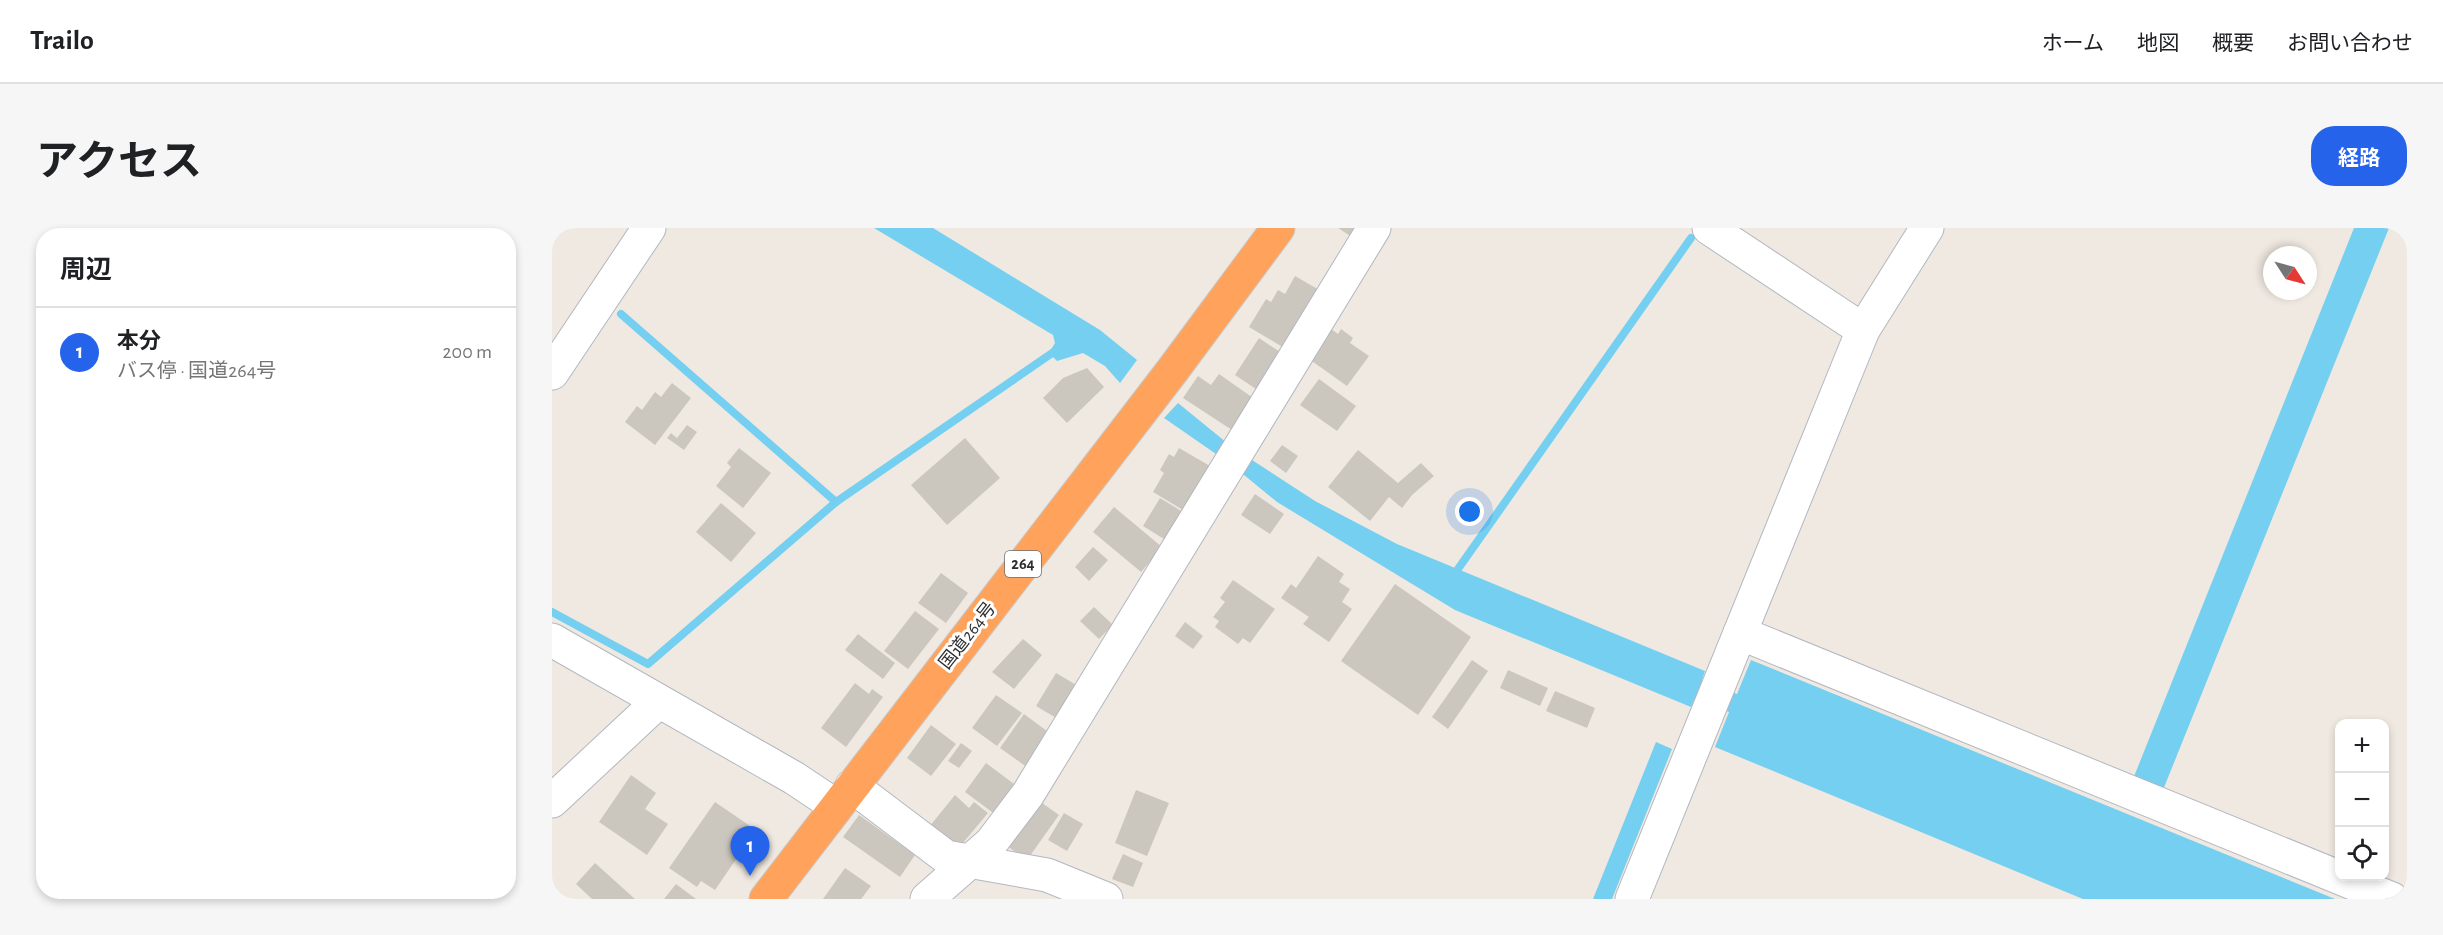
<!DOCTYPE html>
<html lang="ja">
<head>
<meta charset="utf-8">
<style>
	:root { --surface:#fff; --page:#f6f6f6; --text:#202124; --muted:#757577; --line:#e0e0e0; --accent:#2563eb }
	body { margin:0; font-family:"Alegreya Sans","Noto Sans JP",sans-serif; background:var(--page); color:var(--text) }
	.controls { position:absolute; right:18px; bottom:18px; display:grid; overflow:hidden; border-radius:12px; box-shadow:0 3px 9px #0003 }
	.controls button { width:54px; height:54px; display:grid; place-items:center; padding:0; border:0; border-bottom:2px solid var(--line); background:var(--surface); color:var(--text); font:30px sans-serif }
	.compass { position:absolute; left:1711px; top:18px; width:54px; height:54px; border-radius:50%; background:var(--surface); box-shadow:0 3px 9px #0003; rotate:126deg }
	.you { position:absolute; left:918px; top:284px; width:21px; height:21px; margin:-15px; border:4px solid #fff; border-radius:50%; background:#1a73e8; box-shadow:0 0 0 9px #1a73e833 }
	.badge { display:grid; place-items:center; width:39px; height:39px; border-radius:50%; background:var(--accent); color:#fff; font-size:20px; font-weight:700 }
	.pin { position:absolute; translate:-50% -50px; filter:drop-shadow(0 2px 3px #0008) }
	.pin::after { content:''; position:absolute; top:32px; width:21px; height:18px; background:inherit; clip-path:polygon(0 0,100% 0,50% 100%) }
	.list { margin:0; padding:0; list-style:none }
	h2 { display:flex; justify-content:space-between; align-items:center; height:78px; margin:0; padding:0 24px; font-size:26px }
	h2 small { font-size:20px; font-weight:400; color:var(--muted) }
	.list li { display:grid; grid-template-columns:39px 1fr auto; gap:18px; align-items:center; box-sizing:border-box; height:90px; padding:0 24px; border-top:2px solid var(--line) }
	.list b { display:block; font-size:22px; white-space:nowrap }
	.list p { margin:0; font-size:20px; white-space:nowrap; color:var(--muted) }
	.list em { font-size:20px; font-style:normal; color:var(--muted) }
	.icon { flex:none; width:33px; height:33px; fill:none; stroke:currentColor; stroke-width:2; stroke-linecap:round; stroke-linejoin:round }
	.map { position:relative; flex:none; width:1855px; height:671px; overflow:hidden; border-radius:24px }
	header { display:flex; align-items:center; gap:36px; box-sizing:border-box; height:84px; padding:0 30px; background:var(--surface); border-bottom:2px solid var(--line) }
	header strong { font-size:28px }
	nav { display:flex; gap:33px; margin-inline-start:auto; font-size:21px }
	.intro { display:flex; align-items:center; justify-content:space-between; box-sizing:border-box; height:144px; padding:0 36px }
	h1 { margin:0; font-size:42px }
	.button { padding:15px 27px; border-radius:24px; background:var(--accent); color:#fff; font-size:21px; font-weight:700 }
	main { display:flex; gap:36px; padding:0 36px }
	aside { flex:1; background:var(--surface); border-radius:24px; box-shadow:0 3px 9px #0003 }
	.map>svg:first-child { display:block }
	.water { fill:#75cff0 }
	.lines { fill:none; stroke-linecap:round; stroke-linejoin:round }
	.stream { stroke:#75cff0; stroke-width:8 }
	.building { fill:#cbc7bf }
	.street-casing { stroke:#b4b7c1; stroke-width:35 }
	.highway-casing { stroke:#c9c9c9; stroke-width:35 }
	.street { stroke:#fff; stroke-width:33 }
	.highway { stroke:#ffa35c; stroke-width:33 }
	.labels { text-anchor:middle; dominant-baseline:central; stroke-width:6; stroke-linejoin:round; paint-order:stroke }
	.shield { fill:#fff; stroke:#6d6d6d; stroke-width:1.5 }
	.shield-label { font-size:16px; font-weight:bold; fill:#2e2e2e }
	.street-label { font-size:18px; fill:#2e2e2e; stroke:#fff }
</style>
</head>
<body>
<header>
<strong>Trailo</strong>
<nav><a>ホーム</a><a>地図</a><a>概要</a><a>お問い合わせ</a></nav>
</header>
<div class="intro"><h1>アクセス</h1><a class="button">経路</a></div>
<main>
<aside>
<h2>周辺<small></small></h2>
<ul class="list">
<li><span class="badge">1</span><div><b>本分</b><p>バス停 · 国道264号</p></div><em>200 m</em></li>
</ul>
</aside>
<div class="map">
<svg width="1855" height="671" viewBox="0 0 1855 671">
	<rect width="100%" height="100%" fill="#efe9e1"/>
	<g class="water">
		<path d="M322 0H381L548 102 585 132 568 155 553 138 531 125 505 133 497 125 503 115 501 107Z"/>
		<path d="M1802 0H1837L1611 562 1581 551Z"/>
		<path d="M626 175 680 219 763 273 845 316 1153 443 1150 452 1185 466 1199 432 1783 671H1531L1163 519 1177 484 1143 470 1139 479 903 382 725 274 680 237 612 190Z"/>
		<path d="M1104 514 1120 521 1060 671H1041Z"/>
	</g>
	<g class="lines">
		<g class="stream">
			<path d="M69 86 284 274"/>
			<path d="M906 341 1139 10"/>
			<path d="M0 384 96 436 284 274 506 121"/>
		</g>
	</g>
	<g class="building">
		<path d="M786 0H806L800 9Z"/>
		<path d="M743 48 769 63 734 121 697 99 714 71 719 74 726 62 733 66Z"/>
		<path d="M779 101 786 106 789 101 801 110 798 115 817 128 795 158 757 131Z"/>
		<path d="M707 110 728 124 704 161 683 147Z"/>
		<path d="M535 140 552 159 515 195 491 170 511 150Z"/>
		<path d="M667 146 704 172 683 204 631 170 646 148 659 157Z"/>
		<path d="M767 151 804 178 785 203 748 177Z"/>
		<path d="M120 155 139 170 103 217 73 194 85 178 90 182 103 164 109 169Z"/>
		<path d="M135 197 145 204 132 222 115 210 119 205 125 210Z"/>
		<path d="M413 210 448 250 395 297 359 257Z"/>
		<path d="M730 217 746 228 734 245 718 233Z"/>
		<path d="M187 220 219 245 191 280 164 258 179 239 175 235Z"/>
		<path d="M627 220 658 238 631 282 601 264 612 245 608 242 617 226 622 229Z"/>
		<path d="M806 222 846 255 869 235 882 248 860 267 850 280 837 269 818 293 776 259Z"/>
		<path d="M703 266 732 286 718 306 689 287Z"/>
		<path d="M608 270 634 286 617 314 591 298Z"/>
		<path d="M169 275 204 305 179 334 144 304Z"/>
		<path d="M562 279 610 319 589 344 541 304Z"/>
		<path d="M541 319 556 332 537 353 523 339Z"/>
		<path d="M766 328 792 346 787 354 798 361 790 374 800 381 777 414 751 396 757 389 729 370 739 356 744 360Z"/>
		<path d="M389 345 416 365 394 395 366 375Z"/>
		<path d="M681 352 723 381 698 415 691 410 686 416 663 399 667 393 661 389 673 374 668 370Z"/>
		<path d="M843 356 919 409 866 487 789 433Z"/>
		<path d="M542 379 561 397 547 411 528 393Z"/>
		<path d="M363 383 387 401 356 441 332 423Z"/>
		<path d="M633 394 651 408 641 421 623 408Z"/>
		<path d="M306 406 343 435 331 451 293 422Z"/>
		<path d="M471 411 490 427 462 461 440 444Z"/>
		<path d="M920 432 936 443 896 501 880 489Z"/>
		<path d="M956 442 996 460 988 478 948 460Z"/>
		<path d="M504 445 526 458 506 491 484 478Z"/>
		<path d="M303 455 317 466 320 461 331 469 294 519 269 500Z"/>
		<path d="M1003 463 1043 480 1035 500 994 483Z"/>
		<path d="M444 467 470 485 445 518 420 500Z"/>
		<path d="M472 486 503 509 479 542 448 520Z"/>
		<path d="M379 497 404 516 379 548 355 530Z"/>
		<path d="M409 515 420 523 407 540 396 533Z"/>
		<path d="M434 535 466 559 444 587 413 564Z"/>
		<path d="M79 547 104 565 93 581 116 596 95 627 47 594Z"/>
		<path d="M584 562 617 575 595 628 563 615Z"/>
		<path d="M403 567 417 580 422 574 436 585 405 622 377 599Z"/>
		<path d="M486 572 507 587 475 632 455 618Z"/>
		<path d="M163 574 204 602 163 662 149 653 145 659 117 640Z"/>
		<path d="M512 585 531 596 515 623 496 612Z"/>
		<path d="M307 587 363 627 348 649 291 609Z"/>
		<path d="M571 626 591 635 581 659 560 651Z"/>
		<path d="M43 635 83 671H40L24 656Z"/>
		<path d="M293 640 319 658 309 671H271Z"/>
		<path d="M124 656 144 671H112Z"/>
	</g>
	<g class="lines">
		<defs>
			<g id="street">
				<path d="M1157 0 1311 102"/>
				<path d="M0 145 97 0"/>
				<path d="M1188 405 1840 671"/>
				<path d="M0 412 242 550 284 578"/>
				<path d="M300 558 394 629 495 647 554 671"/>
				<path d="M0 573 106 474"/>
				<path d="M375 671 439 615 476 566 822 0"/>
				<path d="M1080 671 1311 102 1375 0"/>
			</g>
			<path id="highway" d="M214 671 620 143 726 0"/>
		</defs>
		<use href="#street" class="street-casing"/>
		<use href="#highway" class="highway-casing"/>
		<use href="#street" class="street"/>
		<use href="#highway" class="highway"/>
	</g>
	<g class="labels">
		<rect class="shield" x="453" y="323" width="36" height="26" rx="4.5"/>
		<g class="shield-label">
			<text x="471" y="336">264</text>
		</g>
		<g class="street-label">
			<text transform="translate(416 408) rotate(-52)">国道264号</text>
		</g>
	</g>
</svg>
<div class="controls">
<button>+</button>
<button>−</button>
<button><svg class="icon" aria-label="locate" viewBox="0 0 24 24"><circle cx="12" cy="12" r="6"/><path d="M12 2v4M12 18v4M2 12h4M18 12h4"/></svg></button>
</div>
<svg class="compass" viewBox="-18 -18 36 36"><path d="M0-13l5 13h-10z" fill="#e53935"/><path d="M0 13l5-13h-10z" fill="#757577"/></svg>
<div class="you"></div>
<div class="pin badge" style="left:198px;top:648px">1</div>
</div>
</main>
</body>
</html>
